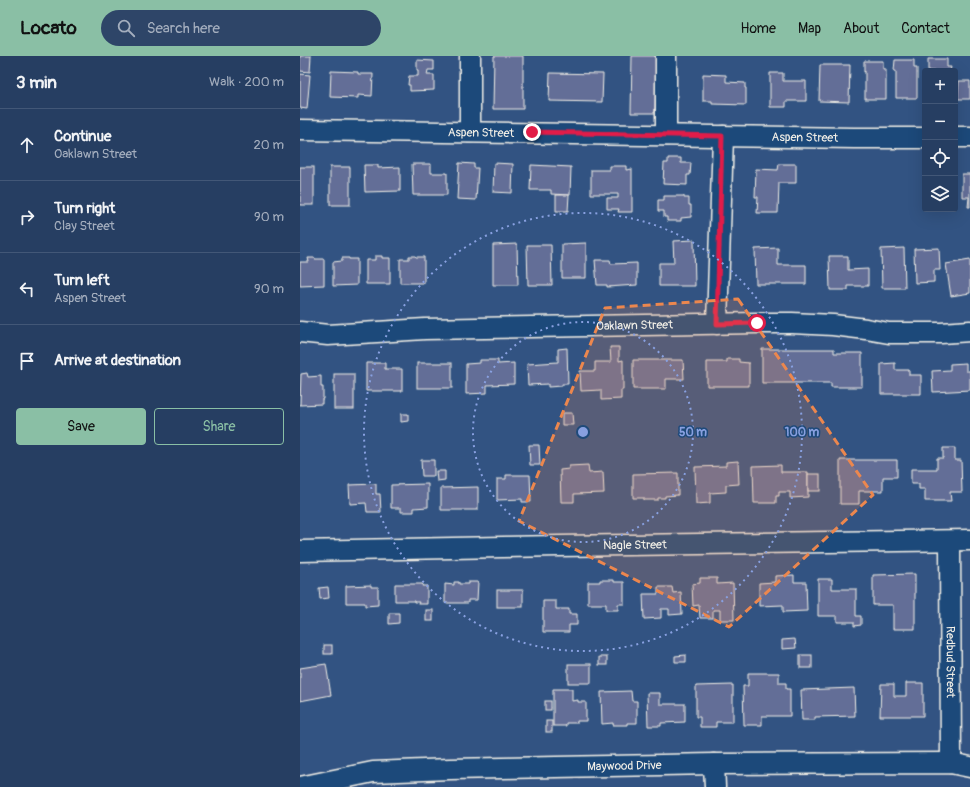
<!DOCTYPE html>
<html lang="en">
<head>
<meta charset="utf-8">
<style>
	:root { --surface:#263e62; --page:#2e4568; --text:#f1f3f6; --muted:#a4aebe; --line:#425777; --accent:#8abfa5 }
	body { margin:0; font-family:Pangolin,sans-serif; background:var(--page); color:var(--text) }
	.controls { position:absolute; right:12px; top:12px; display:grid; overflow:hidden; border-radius:4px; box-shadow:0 4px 16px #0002 }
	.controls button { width:36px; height:36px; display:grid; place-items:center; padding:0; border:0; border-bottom:1px solid var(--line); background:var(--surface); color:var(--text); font:20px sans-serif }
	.stop { position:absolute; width:12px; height:12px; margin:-9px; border:3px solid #e11d48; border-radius:50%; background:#fff }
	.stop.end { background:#e11d48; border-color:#fff; box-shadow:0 1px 4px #0008 }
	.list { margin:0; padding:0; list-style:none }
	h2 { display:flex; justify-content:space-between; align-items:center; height:52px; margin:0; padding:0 16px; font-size:17px }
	h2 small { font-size:13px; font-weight:400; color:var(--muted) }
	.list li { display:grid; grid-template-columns:26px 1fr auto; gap:12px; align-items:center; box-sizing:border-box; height:72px; padding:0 16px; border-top:1px solid var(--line) }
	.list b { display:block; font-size:15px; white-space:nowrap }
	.list p { margin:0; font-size:13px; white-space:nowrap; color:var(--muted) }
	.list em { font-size:13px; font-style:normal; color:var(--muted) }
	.actions { display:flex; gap:8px; padding:12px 16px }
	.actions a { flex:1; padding:9px 0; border:1px solid var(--accent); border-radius:4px; text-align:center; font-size:14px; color:var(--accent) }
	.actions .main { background:var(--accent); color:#111 }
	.icon { flex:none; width:22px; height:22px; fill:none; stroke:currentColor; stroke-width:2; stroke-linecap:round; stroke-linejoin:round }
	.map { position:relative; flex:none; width:670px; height:731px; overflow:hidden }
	header { display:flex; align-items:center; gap:24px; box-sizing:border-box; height:56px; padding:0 20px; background:var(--accent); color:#111 }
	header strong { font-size:19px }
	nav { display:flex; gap:22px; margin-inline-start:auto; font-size:14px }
	.search { width:280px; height:36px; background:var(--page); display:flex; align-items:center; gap:10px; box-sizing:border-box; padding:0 14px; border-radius:22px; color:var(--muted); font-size:15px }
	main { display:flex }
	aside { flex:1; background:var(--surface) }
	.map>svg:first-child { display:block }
	.building { fill:#646e97; stroke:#f4f1e8 }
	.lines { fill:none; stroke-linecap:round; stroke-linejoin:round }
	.minor-casing { stroke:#f4f1e8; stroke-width:23 }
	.minor { stroke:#1f4a7a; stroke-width:20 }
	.route { stroke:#e11d48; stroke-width:5 }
	.marked { fill:#ec874e; fill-opacity:0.2; stroke:#ec874e; stroke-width:3; stroke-dasharray:8 5; stroke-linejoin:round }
	.ring { fill:none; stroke:#88a0e0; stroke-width:2; stroke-dasharray:2 4 }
	.labels { text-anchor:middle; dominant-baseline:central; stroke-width:3; stroke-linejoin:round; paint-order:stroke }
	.street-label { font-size:12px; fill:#f4f1e8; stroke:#1f4a7a }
	.centre { fill:#88a0e0; stroke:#1f4a7a; stroke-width:2 }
	.ring-label { font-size:12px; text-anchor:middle; font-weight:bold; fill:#88a0e0; stroke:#1f4a7a; stroke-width:3; stroke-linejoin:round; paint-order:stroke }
</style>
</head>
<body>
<header>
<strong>Locato</strong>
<div class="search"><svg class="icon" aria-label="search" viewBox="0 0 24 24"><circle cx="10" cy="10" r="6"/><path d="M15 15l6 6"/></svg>Search here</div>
<nav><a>Home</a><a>Map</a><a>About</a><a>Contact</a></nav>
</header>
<main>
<aside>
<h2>3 min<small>Walk · 200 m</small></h2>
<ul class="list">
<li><svg class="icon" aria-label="ahead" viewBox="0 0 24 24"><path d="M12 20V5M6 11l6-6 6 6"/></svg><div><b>Continue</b><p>Oaklawn Street</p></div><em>20 m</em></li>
<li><svg class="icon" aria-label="right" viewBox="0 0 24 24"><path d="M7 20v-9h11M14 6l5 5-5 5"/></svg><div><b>Turn right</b><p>Clay Street</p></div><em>90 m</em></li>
<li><svg class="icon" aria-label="left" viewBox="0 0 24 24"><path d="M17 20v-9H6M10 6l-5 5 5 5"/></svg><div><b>Turn left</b><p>Aspen Street</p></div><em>90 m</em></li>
<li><svg class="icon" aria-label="arrive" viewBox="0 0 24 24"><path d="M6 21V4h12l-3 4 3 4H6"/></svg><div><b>Arrive at destination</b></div></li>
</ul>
<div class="actions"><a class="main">Save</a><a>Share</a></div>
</aside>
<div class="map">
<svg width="670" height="731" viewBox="0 0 670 731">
	<rect width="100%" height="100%" fill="#325382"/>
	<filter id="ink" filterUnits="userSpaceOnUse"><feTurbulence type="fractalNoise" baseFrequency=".025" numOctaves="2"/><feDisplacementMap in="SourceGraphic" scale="8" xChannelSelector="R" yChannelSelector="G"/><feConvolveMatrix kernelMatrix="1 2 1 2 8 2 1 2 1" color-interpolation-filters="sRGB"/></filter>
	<g filter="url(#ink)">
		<g class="building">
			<path d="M0 0H11L10 16 0 15Z"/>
			<path d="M194 0H223V53H193Z"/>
			<path d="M332 0H356L355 57H331Z"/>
			<path d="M628 3H647V11H651L650 15H630V14H628Z"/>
			<path d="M117 4 134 5V14H128L127 19H134V34L110 35V29H108L109 20H118V14H117Z"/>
			<path d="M595 4H614V12H617V42H596V15H594Z"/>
			<path d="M564 5H583V13H586V43H565V15L564 16Z"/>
			<path d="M520 9H550L549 46 519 45Z"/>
			<path d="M31 15 58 16V18H73L72 40 58 39V42L30 41Z"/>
			<path d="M250 17 303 18 302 46 249 45Z"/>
			<path d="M470 17H483V25H506V45H486V51H470Z"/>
			<path d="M0 18 10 19 7 53 0 52Z"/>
			<path d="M403 18 426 19V26L445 27V32H446V49L412 48V45H403Z"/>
			<path d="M659 25H670V43H658Z"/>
			<path d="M368 102H381V107H391L390 119H387V129L363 128 364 107H368Z"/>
			<path d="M159 107 174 108V112H178L176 144 157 143Z"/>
			<path d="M194 107 213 108 212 137 193 136Z"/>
			<path d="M112 108H131V117H147V139H113Z"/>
			<path d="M479 108H496V127H479L478 157H457L458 141H455L456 113 478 114Z"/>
			<path d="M64 109H78V112L100 111V135L65 136Z"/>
			<path d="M231 109 271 111 270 139 251 138V134H230Z"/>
			<path d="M310 110H326V114L332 113V156H318L319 153H307V142H318V138H291V114H310Z"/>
			<rect x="0" y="111" width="14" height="38"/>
			<rect x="30" y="111" width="20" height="38"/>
			<path d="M662 118H670V151H668L669 141H662Z"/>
			<path d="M256 139H269L268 155H256Z"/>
			<path d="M364 140H384V142H389V149H391V161L381 162V165H367V161H364V155H358V144H364Z"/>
			<path d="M394 184 395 230H359V207H374L373 185Z"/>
			<path d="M286 187V222H262V188Z"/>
			<path d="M217 188 218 229H193V189Z"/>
			<path d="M227 189H251L252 229H228Z"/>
			<path d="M478 192V209H506V228H456L455 193Z"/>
			<path d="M604 192 605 232H582L581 193Z"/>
			<path d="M639 192 640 214H634V226L615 227 614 193Z"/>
			<path d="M75 200H82V202H90V228H66V204H75Z"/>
			<path d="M109 200H115L116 201H124V227H100V203H109Z"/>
			<path d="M529 200H548V214L568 213V230H548V234H530Z"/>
			<path d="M8 202H15V203H24V229L0 230V206H9Z"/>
			<path d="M42 202H49V203H57V229L33 230V206L42 205Z"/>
			<path d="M295 204H310L311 208 337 207V229L307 231V229H297Z"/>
			<path d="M670 204V237L651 240 646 208Z"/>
			<path d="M310 291H319V305L323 304V334H321V343L301 344V334L281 335 280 315H295V306H311Z"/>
			<path d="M267 292 268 328H262V330L248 331V328L228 329 227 308 258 306V293Z"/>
			<path d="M462 293H534V297H562V331H531V327H462Z"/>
			<path d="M427 303H439V306L449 307V330H407V306H427Z"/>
			<path d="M180 304H198V308L214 307V328L187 329V337L166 338V308L180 307Z"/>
			<path d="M333 304H383L384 323H366V333H333Z"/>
			<path d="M66 307H85V313H102V335H66Z"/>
			<rect x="117" y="307" width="35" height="25"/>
			<path d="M595 307V314H609V319H621V338H581V308Z"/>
			<path d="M666 307V315H670V334L633 336 632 315 650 314V308Z"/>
			<path d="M7 317 8 321 21 320V331H23V343H22V348L0 349 1 318Z"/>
			<rect x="34" y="318" width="20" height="35"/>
			<path d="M262 357H272L273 369H262Z"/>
			<path d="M101 358H108V365L101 366Z"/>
			<path d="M229 389H239L240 409H230Z"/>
			<path d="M643 392H655V404H661L662 436H650L651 445H625V433H619V428H611V413H637V402H643Z"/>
			<path d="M121 404H134V420H122Z"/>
			<path d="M540 404H597V421H583V435H559V448H540Z"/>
			<path d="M438 405 439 428 426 429V436L410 437V447L396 448 395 411 426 410V406Z"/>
			<path d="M288 409 289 417 303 416 304 437 274 438V446H261L260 414 269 413V410Z"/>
			<path d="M481 409V416H508V441L490 442V436H479V440H476V447H454L453 410Z"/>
			<path d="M136 415H145V424L137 425Z"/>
			<path d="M378 417V439L365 440V442H358V444H344V442H333V418Z"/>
			<rect x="508" y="418" width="12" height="17"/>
			<path d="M206 419H230L231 446H222V443L197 444V423H206Z"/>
			<path d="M76 428V438H80L81 456H67L66 447 50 448 49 429Z"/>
			<path d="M128 428V451L114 452V456H101V452H91V429Z"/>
			<path d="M178 431V454H141V432Z"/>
			<path d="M615 518V573H593V549H573V519Z"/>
			<path d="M494 519V526H506L507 555 483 556V549L459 550V527L475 526V520Z"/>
			<path d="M400 522H417V528L433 527 434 564H420V554H413V562H400L399 549 393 550 392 528 400 527Z"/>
			<path d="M518 523H532V533H556V560H561V569L554 570V566H537V560H518Z"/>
			<path d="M300 524H314V526H324V548H318V554H306V548H288V526H300Z"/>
			<path d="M154 526H159V528H168V526H178L177 544H168V547H145V528L154 529Z"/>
			<path d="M95 528H123L122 530H127V548H118L119 546H114V545H95Z"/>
			<path d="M71 529V531H78V549L65 550V547H46V530Z"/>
			<path d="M28 531 29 542 20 543 19 532Z"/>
			<path d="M358 531H372L373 537 381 536 382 558 369 559V553H361V562L344 563 343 538H358Z"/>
			<rect x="197" y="534" width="26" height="17"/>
			<path d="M243 545H256V553H269V558H277V569H269V576H243Z"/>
			<rect x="126" y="554" width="7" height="11"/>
			<path d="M89 557H99V567L89 568Z"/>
			<path d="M495 583 496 592 482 593V584Z"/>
			<rect x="24" y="589" width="8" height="9"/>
			<path d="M386 599V606H375V600Z"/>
			<rect x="500" y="599" width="12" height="13"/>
			<rect x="299" y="601" width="8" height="8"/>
			<path d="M26 608 31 639 0 645V612Z"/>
			<rect x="268" y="608" width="23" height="19"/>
			<path d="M448 617H479V627H486V633H490V660H462V669H444L443 630H448Z"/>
			<path d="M606 627H623V660H580L581 628H594V640H606Z"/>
			<path d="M433 629V666H416V671H400V661H396V630Z"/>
			<path d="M554 632 555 660 515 661V664H502L501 634Z"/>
			<path d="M253 633H272V645L278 644V646H286V665H277V667H266V670H253Z"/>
			<path d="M331 635 332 645H337V667H327V669H313V667L302 668 301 636Z"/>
			<path d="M347 637H360V648H385V666L361 667V670H348Z"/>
			<rect x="245" y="645" width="6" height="9"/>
			<rect x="246" y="665" width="6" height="11"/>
		</g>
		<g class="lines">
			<defs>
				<g id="minor">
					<path d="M170 0V76"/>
					<path id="s1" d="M0 74 554 82H625"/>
					<path d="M366 79V0"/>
					<path d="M655 81H670"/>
					<path d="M417 268 423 80"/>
					<path id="s2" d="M0 276 28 279 125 273 457 267H492L533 269 566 273 589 277H641L670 275"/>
					<path id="s3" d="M650 485 651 707"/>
					<path id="s4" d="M0 495 259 490 670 484"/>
					<path d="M414 708 415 731"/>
					<path id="s5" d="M0 731 73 716 150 713 414 708 651 707 670 711"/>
				</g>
			</defs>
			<use href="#minor" class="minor-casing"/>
			<use href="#minor" class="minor"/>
		</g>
	</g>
	<g class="lines" filter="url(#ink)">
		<path class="route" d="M232 76 422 80 417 268 457 267"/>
	</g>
	<path class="marked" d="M438 243 573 439 429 571 219 465 305 252Z"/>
	<g class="ring">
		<circle cx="283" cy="376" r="110"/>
		<circle cx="283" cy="376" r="219"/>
	</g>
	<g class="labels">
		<g class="street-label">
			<text stroke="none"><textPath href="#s1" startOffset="181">Aspen Street</textPath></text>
			<text stroke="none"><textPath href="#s1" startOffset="505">Aspen Street</textPath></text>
			<text stroke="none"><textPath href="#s2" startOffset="335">Oaklawn Street</textPath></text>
			<text stroke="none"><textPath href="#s4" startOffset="335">Nagle Street</textPath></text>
			<text stroke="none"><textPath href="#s3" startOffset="121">Redbud Street</textPath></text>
			<text stroke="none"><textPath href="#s5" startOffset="326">Maywood Drive</textPath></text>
		</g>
	</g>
	<circle cx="283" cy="376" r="6" class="centre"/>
	<g class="ring-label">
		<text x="393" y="380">50 m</text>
		<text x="502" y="380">100 m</text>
	</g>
</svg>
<div class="controls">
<button>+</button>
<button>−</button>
<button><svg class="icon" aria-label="locate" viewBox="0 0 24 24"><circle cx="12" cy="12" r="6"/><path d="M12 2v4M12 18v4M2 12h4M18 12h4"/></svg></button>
<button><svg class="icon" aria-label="layers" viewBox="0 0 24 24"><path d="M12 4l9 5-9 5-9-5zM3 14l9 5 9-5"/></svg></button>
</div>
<div class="stop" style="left:457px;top:267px"></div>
<div class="stop end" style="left:232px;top:76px"></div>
</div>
</main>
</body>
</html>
